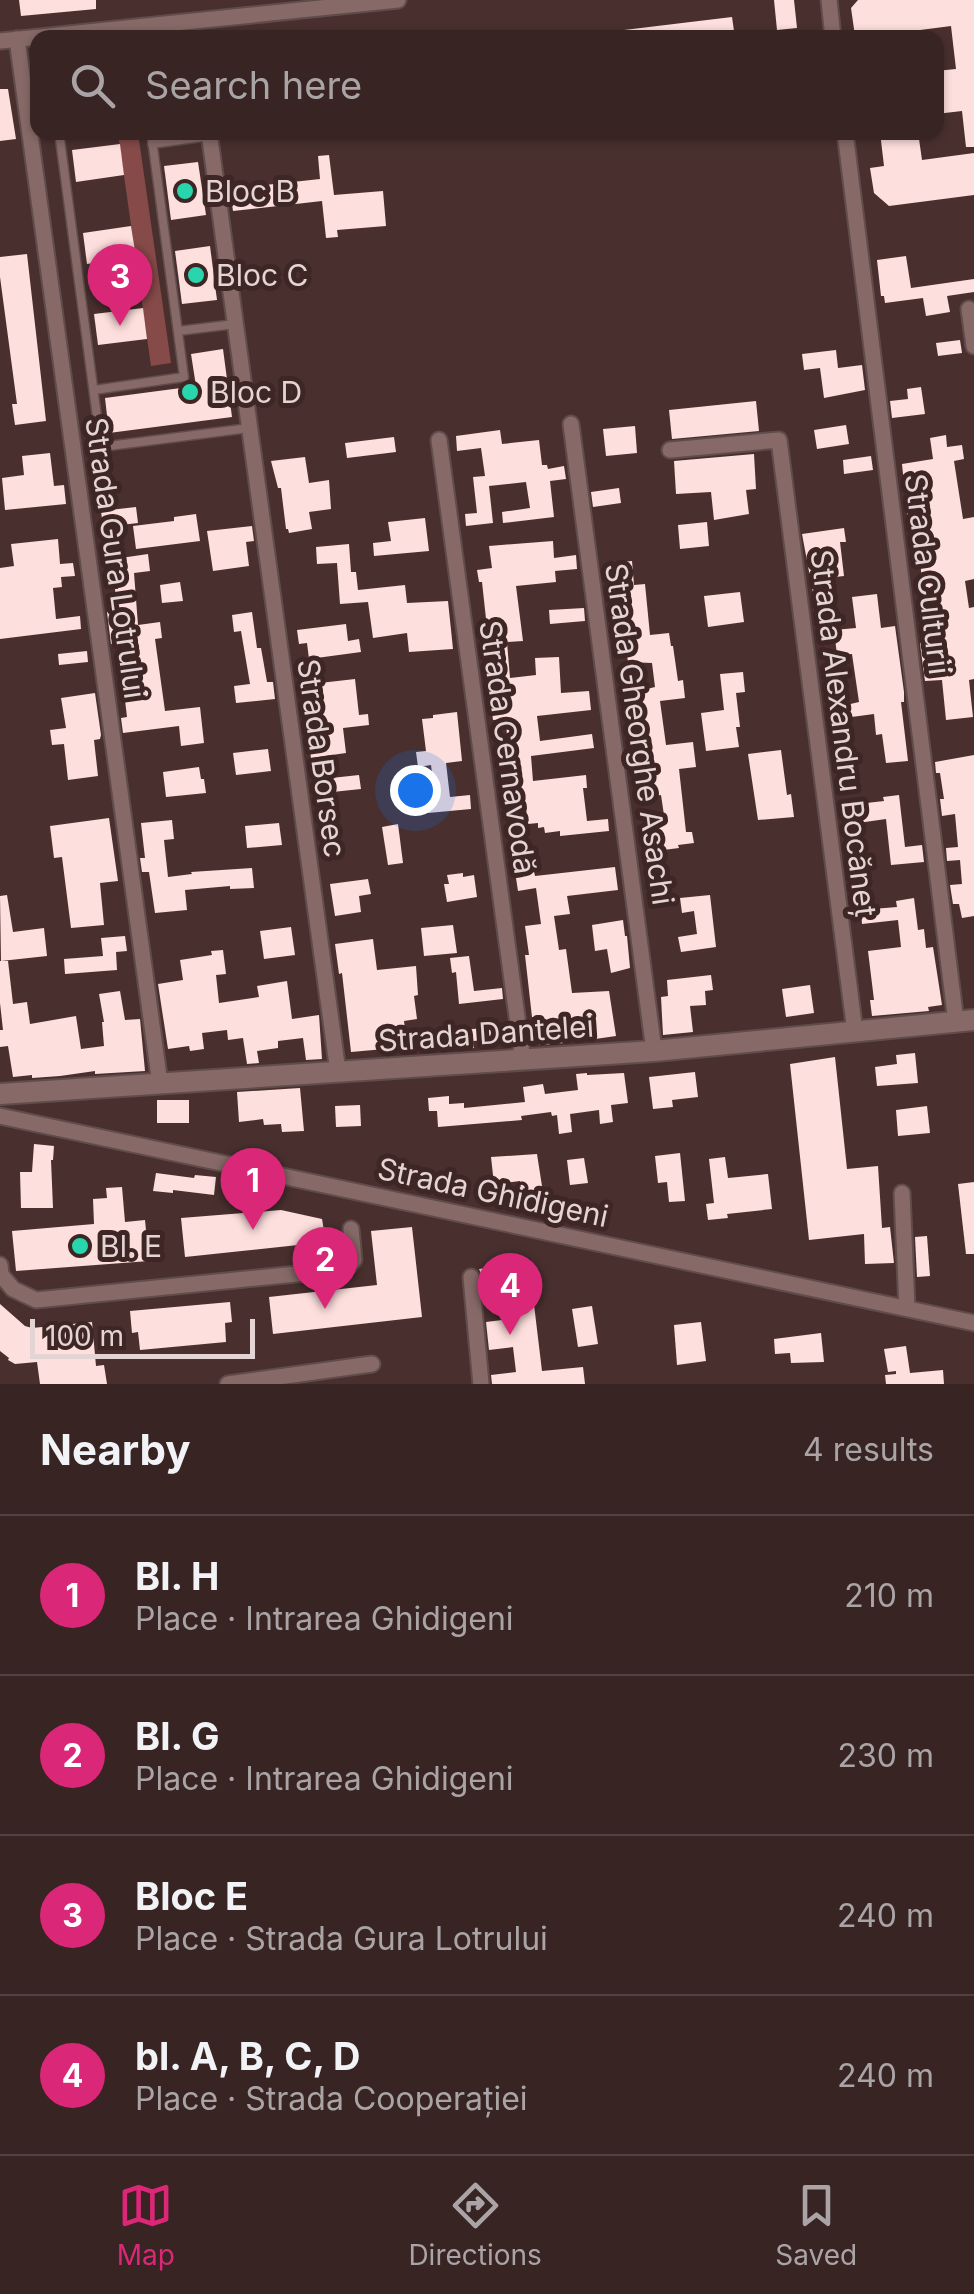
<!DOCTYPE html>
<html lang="en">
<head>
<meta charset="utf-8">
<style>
	:root { --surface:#372423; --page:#3e2c2b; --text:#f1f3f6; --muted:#aaa4a6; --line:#514141; --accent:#db2777 }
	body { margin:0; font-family:Inter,sans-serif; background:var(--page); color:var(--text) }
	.scale { position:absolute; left:30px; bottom:25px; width:225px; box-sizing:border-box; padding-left:10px; border:5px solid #e4d4d3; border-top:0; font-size:28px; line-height:35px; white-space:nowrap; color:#e4d4d3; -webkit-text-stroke:8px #3e2625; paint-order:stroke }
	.you { position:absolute; left:415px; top:790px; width:35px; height:35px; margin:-25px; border:8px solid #fff; border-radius:50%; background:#1a73e8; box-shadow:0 0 0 15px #1a73e833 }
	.badge { display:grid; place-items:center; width:65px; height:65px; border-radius:50%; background:var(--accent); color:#fff; font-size:32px; font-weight:700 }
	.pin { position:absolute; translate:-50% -82px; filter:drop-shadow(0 2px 5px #0008) }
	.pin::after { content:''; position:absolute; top:52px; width:35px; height:30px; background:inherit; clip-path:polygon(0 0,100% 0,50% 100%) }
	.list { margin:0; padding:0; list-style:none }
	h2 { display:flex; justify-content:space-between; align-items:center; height:130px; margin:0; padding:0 40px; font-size:42px }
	h2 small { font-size:32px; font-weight:400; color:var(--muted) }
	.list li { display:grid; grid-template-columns:65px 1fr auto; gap:30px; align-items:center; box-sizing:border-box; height:160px; padding:0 40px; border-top:2px solid var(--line) }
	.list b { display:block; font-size:38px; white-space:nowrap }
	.list p { margin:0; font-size:32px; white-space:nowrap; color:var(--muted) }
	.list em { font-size:32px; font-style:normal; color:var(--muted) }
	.icon { flex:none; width:55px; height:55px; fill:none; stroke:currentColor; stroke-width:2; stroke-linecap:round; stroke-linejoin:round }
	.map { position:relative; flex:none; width:974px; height:1384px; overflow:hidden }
	.search { position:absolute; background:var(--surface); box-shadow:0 2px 8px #0004; left:30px; right:30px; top:30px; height:110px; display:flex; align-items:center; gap:25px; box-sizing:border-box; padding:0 35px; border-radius:20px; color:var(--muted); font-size:38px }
	.sheet { height:770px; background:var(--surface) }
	nav { display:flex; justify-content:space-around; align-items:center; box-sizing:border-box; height:140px; border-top:2px solid var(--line); background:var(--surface); font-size:28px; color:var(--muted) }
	nav a { display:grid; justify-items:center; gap:5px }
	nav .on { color:var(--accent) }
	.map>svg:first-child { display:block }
	.green { fill:#864a49 }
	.building { fill:#fddfdd }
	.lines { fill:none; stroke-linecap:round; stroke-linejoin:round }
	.service-casing { stroke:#614c4c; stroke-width:11 }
	.minor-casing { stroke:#614c4c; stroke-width:19 }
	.tertiary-casing { stroke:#614c4c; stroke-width:24 }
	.service { stroke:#876a68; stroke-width:8 }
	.minor { stroke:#876a68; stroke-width:15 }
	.tertiary { stroke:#876a68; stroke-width:20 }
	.poi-dot { fill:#28d5ad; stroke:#3e2625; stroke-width:4 }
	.labels { text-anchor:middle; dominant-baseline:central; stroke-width:10; stroke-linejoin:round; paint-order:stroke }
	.poi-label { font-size:30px; fill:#e4d4d3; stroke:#3e2625; text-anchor:start }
	.street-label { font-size:30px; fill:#e4d4d3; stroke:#3e2625 }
</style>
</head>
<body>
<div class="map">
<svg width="974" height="1384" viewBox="0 0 974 1384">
	<rect width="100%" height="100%" fill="#49302f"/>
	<path class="green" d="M118 133H138L171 363 151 366Z"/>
	<g class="building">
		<path d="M19 0H96V9L21 16Z"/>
		<path d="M774 0H794L797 28 777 30Z"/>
		<path d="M858 0H974V147H966L962 111 936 114V71L956 69 951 26 905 32 906 38 855 36 851 8Z"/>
		<path d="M732 17 735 38H625L624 30Z"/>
		<path d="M0 89H8L16 139 0 141Z"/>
		<path d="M880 132H918L922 160 974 153V195L889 206 874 193 870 168 884 166Z"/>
		<path d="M120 144 124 175 76 182 72 150Z"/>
		<path d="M329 155 334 195 383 191 386 226 337 230 338 237 326 238 322 201 233 211 230 189 320 179 318 156Z"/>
		<path d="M198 162 206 215 171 220 164 166Z"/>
		<path d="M131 226 136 257 87 264 83 233Z"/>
		<path d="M210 246 217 300 182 304 175 251Z"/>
		<path d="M27 254 46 421 15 425 12 404H17L0 277V257Z"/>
		<path d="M906 256 911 288 974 279V292L947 296 950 312 926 316 923 298 885 303 884 296H881L877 260Z"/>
		<path d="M143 308 147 339 98 345 94 314Z"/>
		<path d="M960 340 962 353 938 356 936 343Z"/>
		<path d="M223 349 232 417 109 433 105 398 196 386 191 354Z"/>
		<path d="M836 350 838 368 862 365 865 390 824 398 820 368 804 370 802 354Z"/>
		<path d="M921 387 925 414 892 418 890 401 908 399 907 389Z"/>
		<path d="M756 401 759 431 672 439 669 410Z"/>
		<path d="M846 425 849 444 817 449 814 430Z"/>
		<path d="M635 426 637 453 606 456 603 429Z"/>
		<path d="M500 430 502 444 539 440 542 465H547L548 469 564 466 566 479 550 481 554 517 503 523 502 512 530 508 526 482 489 486 493 523 466 526 465 514 477 513 473 477 485 476 481 448 457 451 456 436Z"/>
		<path d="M946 435 947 447 962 445 964 459 954 461 963 519 974 517V579L965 581 969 608 974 607V679L969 680 973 717 946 720 942 680 925 681 920 644 922 639H931L927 613 941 611 937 589 923 590 918 542 910 543 902 464 933 459 930 438Z"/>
		<path d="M394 437 396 452 347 458 345 443Z"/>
		<path d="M50 453 54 486 64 485 66 504 5 510 2 478 24 475 22 456Z"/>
		<path d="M754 454 756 489 746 490 749 514 714 520 711 492 676 494 674 461Z"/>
		<path d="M871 456 873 470 844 474 843 460Z"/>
		<path d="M305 457 309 483 329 480 331 509 309 512 312 529 289 533 288 529H286L281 488H278L271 461Z"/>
		<path d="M619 488 621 503 593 507 591 492Z"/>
		<path d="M136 507 138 523 103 527 101 511Z"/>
		<path d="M196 514 200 541 136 549 133 526 174 521V517Z"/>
		<path d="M425 518 429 551 374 556 373 543 391 541 388 522Z"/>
		<path d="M707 522 709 546 680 549 678 525Z"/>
		<path d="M252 526 254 541 246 542 249 566 213 571 207 531Z"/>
		<path d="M844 528 846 542H840L844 576 826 578 828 591 813 593 802 534Z"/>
		<path d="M58 539 60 564 73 563 75 576 61 577 62 587 53 588 56 619 80 616 81 629 0 639V568L14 566 11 544Z"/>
		<path d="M553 541 554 558 576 555 577 569 555 571 556 582 516 586 523 641 507 642 510 678 536 675 535 658 559 657 561 693 589 691 591 710 537 716 540 741 592 734 594 748 531 756 533 781 586 775 587 788H583L587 821 608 819 609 831 560 836V831L545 833 544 827 538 828V823L528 824 524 792 508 794 506 769 516 768 512 736H507L506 719 493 720 484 650 483 628H487L482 582H479L477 570 492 568 489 546Z"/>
		<path d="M349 544 351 572H356L358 590 405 585 407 603 448 601 453 649 409 652 407 633 373 638 368 602 340 604 337 563 317 564 316 547Z"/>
		<path d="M148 554 150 571 134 573 138 625 160 622 162 638 155 639 165 711 200 707 204 743 181 746 179 726 123 733 121 718 127 717 123 683 133 682 127 642 111 644 107 612 117 610 115 589H118L114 559Z"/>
		<path d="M632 561 634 585 645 584 650 635 669 633 671 646H673L678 681 683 680 685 698 660 701 666 745 693 742 696 767 679 769 686 832H692L694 843 678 845 679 848 648 852V846H641L639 825 665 822 661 795 641 798 638 780 646 779 640 732 628 733 624 709 641 707 639 691 655 687 652 663 628 662 622 620 618 621 612 583H607L605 564Z"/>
		<path d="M180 582 183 601 162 603 160 585Z"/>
		<path d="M740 592 744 622 708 627 704 596Z"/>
		<path d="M877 594 881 628 895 626 904 692V702H901L908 761 886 763 882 734 876 735 874 714 844 718 842 706 859 702 852 654 837 655 834 630 856 628 852 597Z"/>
		<path d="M584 608 585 621 550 624 549 610Z"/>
		<path d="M252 612 257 648H261L267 682H273L275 699 236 703 234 686 250 684 241 631 234 632 232 615Z"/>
		<path d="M346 624 348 641 359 639 361 652 309 659 307 643 299 644 297 630Z"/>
		<path d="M87 651 88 662 59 665 58 654Z"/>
		<path d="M743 672 745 692 736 693 740 727H736L739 747 706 751 701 713 724 710 720 674Z"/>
		<path d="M355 679 359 715 368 714 369 725 343 728 346 753 311 758 309 744 318 743 317 736H321L317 701H322L320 683Z"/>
		<path d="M95 693 101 735 100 739 94 740 98 776 68 780 64 744 52 745 50 730 66 728 61 698Z"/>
		<path d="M457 712 462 761 446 763 450 797 470 795 471 809 428 813 427 799 435 798 431 765 418 767 416 752 426 751 422 719 433 718V715Z"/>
		<path d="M268 749 271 771 236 775 233 753Z"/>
		<path d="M781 750 787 795 791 794 794 817 758 820 748 754Z"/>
		<path d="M974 755V916L962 918 959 904H953L950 885 962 884 960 860 947 861 946 848 958 847 955 814 942 816 940 799H944L940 773H936L935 762Z"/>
		<path d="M199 767 201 779H204L206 793 166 797 163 772Z"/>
		<path d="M359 775 361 789 323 793 322 779Z"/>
		<path d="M899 795 905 847 922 845 924 862 891 865 886 819 851 824 849 805 884 801 883 797Z"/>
		<path d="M109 818 118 881 100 883 104 925 71 928 62 857 54 858 50 826Z"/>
		<path d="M172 820 174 839 164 840 168 877 192 874 191 872 252 868 254 888 230 889V886L185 890 187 910 155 913 149 872H142L140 858H145L141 823Z"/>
		<path d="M279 823 282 845 247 848 245 826Z"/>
		<path d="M398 824 403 863 388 865 382 827Z"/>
		<path d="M615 867 618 890 567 896 570 914 554 916 559 950 566 949 572 993 609 991 616 1036 595 1039 593 1019 561 1023 564 1043 539 1045 536 1017H532L525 955H529L525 926 541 924 536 888 518 891 516 878 523 877 522 873 534 871 535 876Z"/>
		<path d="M463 873V877L474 875 477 897 447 902 444 884H449L447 875Z"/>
		<path d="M368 879 371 894 359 896 361 912 335 916 330 884Z"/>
		<path d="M7 895 13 932 44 928 47 956 1 961 0 896Z"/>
		<path d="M710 895 716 947 681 952 678 937 697 934 694 911 682 913 680 898Z"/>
		<path d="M914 898 918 930 924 929 926 948 933 947 942 1005 928 1007 929 1011 872 1016 870 1000H874L868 951 901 947 898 920 862 924 861 910 897 907 896 901Z"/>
		<path d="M623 920 625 936H627L630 968 611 973 607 949 595 951 592 925Z"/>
		<path d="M453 925 457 953 424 956 421 928Z"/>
		<path d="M291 927 295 955 264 959 260 931Z"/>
		<path d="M125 936 127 951 116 952 117 970 65 974 64 959 103 956 101 938Z"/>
		<path d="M373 939 377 970 416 966 418 995 414 996 417 1019 404 1021 407 1047 351 1052 342 973 339 974 335 944Z"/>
		<path d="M223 950 226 974 216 975 219 1003 259 997 257 986 287 981 292 1019 319 1015 322 1059 306 1060 303 1038 278 1041V1048L257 1051 259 1063 247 1064 243 1038 228 1040 227 1030 202 1033 204 1049 190 1051 189 1046 168 1049 158 984 183 980 180 960 212 955 211 951Z"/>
		<path d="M469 956 474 991 502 988 503 999 459 1004 456 972 452 973 450 958Z"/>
		<path d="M0 961H8L13 1004 27 1002 30 1024 76 1016 81 1049 104 1046 102 1022H104L99 994 120 991 125 1020 140 1019 145 1071 95 1074V1071L60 1076 32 1078V1075L13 1077 8 1046 0 1047V1030H3L0 1003Z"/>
		<path d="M711 975 713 990 705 991 706 1005 690 1006 693 1032 663 1035 661 997 668 996 667 980Z"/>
		<path d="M810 985 814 1013 786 1017 782 989Z"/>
		<path d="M496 1027 498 1039 473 1041 474 1048 462 1049 461 1030Z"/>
		<path d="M915 1053 918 1083 877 1086 875 1067 897 1064 896 1055Z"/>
		<path d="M835 1057 847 1169 878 1166 882 1228 890 1227 894 1263 865 1264 864 1234 809 1240 790 1064Z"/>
		<path d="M695 1072 698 1097 672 1100 673 1107 653 1109 649 1077Z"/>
		<path d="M587 1073V1075L624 1073 628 1103 611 1105 613 1122 600 1124 599 1110 570 1114 572 1132 559 1134 557 1115 552 1116 551 1112 521 1116 522 1120 438 1127 437 1111H429L428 1098 449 1096V1104L464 1103V1108L525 1102 523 1087 543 1084 545 1094 578 1090 576 1074Z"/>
		<path d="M300 1088 304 1131 282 1132 281 1124 264 1125 263 1119 239 1122 237 1092Z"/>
		<rect x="157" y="1100" width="32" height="23"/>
		<path d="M360 1105 361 1126 336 1127 335 1106Z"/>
		<path d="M927 1106 930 1133 898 1136 896 1110Z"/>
		<path d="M34 1144 54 1146 53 1160H51L53 1208H21L20 1172H32Z"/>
		<path d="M680 1153 685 1201 669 1202 667 1182 658 1183 655 1156Z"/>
		<path d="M537 1154 544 1199 523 1202 520 1181 494 1184 491 1157Z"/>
		<path d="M725 1157 728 1178 768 1174 772 1209 727 1214 728 1218 708 1220 706 1204 714 1203 709 1159Z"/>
		<path d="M584 1158 588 1183 570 1185 567 1160Z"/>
		<path d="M156 1173 194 1178 195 1175 216 1177 214 1195 173 1190V1193L153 1191Z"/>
		<path d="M974 1182V1254H966L958 1184Z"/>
		<path d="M122 1187 125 1222 145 1220 149 1261 16 1271 12 1231 94 1224 93 1199 107 1198 106 1188Z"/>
		<path d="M281 1210 322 1219 326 1242 185 1257 181 1218Z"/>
		<path d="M412 1227 422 1317 273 1334 269 1297 377 1285 371 1231Z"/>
		<path d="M927 1236 930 1276 917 1277 915 1237Z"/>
		<path d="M529 1263 542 1371 583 1367 585 1384H492L491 1375 516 1372 513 1347 489 1350 486 1322 511 1319 508 1294 484 1296 482 1276 479 1269Z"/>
		<path d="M230 1302 232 1322 225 1323 226 1342 140 1350 138 1332 132 1333 130 1311Z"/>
		<path d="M0 1304 25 1326 32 1328 92 1322 96 1366 104 1365 107 1384H40L37 1362 15 1364 8 1360 9 1358 0 1351Z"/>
		<path d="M592 1306 598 1344 578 1347 572 1309Z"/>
		<path d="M701 1322 706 1361 677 1365 674 1325Z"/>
		<path d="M821 1333 824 1362 791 1363 790 1353 775 1354 774 1339Z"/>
		<path d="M906 1346 910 1373 943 1370 944 1384H886L885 1375 896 1374V1371L888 1372 884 1349Z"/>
	</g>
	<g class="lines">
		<defs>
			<g id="service">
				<path d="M59 132 101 447 249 428"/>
				<path d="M152 144 209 136"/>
				<path d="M178 331 235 324"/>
				<path d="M94 390 184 377 151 132"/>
			</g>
			<g id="minor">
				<path d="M829 0 833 38"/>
				<path d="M17 39 160 1084"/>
				<path d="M0 41 398 0"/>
				<path d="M209 132 338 1072"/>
				<path d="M845 132 956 1022"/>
				<path d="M969 309 974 346"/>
				<path d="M571 424 654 1051"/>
				<path d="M439 440 523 1061"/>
				<path d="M670 450 779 440 855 1032"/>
				<path d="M0 1116 974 1323"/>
				<path d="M902 1193 907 1308"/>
				<path d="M0 1265 1 1275 13 1289 36 1300 346 1269 354 1260 351 1229"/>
				<path d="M471 1277 481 1384"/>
				<path d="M228 1384 372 1364"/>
			</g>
			<path id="tertiary" d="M0 1094 654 1051 974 1020"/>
		</defs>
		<use href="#service" class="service-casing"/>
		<use href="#minor" class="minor-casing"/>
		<use href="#tertiary" class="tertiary-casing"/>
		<use href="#service" class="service"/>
		<use href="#minor" class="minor"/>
		<use href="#tertiary" class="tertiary"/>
	</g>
	<g class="poi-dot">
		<circle cx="185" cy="191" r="10"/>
		<circle cx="196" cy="275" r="10"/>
		<circle cx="190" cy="392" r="10"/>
		<circle cx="80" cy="1246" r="10"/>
	</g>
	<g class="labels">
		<g class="poi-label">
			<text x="205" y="191">Bloc B</text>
			<text x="216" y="275">Bloc C</text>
			<text x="210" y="392">Bloc D</text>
			<text x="100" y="1246">Bl. E</text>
		</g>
		<g class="street-label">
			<text transform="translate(116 558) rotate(82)">Strada Gura Lotrului</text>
			<text transform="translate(928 574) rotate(83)">Strada Culturii</text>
			<text transform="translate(844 733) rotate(83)">Strada Alexandru Bocăneț</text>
			<text transform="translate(640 734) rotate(82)">Strada Gheorghe Asachi</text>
			<text transform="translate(508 747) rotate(82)">Strada Cernavodă</text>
			<text transform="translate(322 758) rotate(82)">Strada Borsec</text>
			<text transform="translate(486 1033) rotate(-4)">Strada Dantelei</text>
			<text transform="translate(493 1192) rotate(12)">Strada Ghidigeni</text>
		</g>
	</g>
</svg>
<div class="scale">100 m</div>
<div class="you"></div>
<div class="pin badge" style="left:253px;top:1230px">1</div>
<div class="pin badge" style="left:325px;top:1309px">2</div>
<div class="pin badge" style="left:120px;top:326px">3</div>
<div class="pin badge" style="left:510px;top:1335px">4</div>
<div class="search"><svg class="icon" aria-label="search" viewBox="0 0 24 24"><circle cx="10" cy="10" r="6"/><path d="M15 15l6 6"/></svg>Search here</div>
</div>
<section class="sheet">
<h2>Nearby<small>4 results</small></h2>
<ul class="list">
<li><span class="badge">1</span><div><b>Bl. H</b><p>Place · Intrarea Ghidigeni</p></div><em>210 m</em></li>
<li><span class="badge">2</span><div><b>Bl. G</b><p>Place · Intrarea Ghidigeni</p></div><em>230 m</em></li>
<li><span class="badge">3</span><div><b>Bloc E</b><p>Place · Strada Gura Lotrului</p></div><em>240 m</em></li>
<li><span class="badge">4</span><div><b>bl. A, B, C, D</b><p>Place · Strada Cooperației</p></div><em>240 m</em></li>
</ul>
</section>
<nav>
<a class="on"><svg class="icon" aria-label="map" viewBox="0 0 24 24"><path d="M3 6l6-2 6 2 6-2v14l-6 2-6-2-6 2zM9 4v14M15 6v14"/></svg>Map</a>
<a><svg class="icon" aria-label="directions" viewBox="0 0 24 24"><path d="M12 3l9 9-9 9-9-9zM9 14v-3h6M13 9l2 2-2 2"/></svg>Directions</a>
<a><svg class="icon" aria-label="saved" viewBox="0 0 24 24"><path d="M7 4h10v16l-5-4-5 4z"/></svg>Saved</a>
</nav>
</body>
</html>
